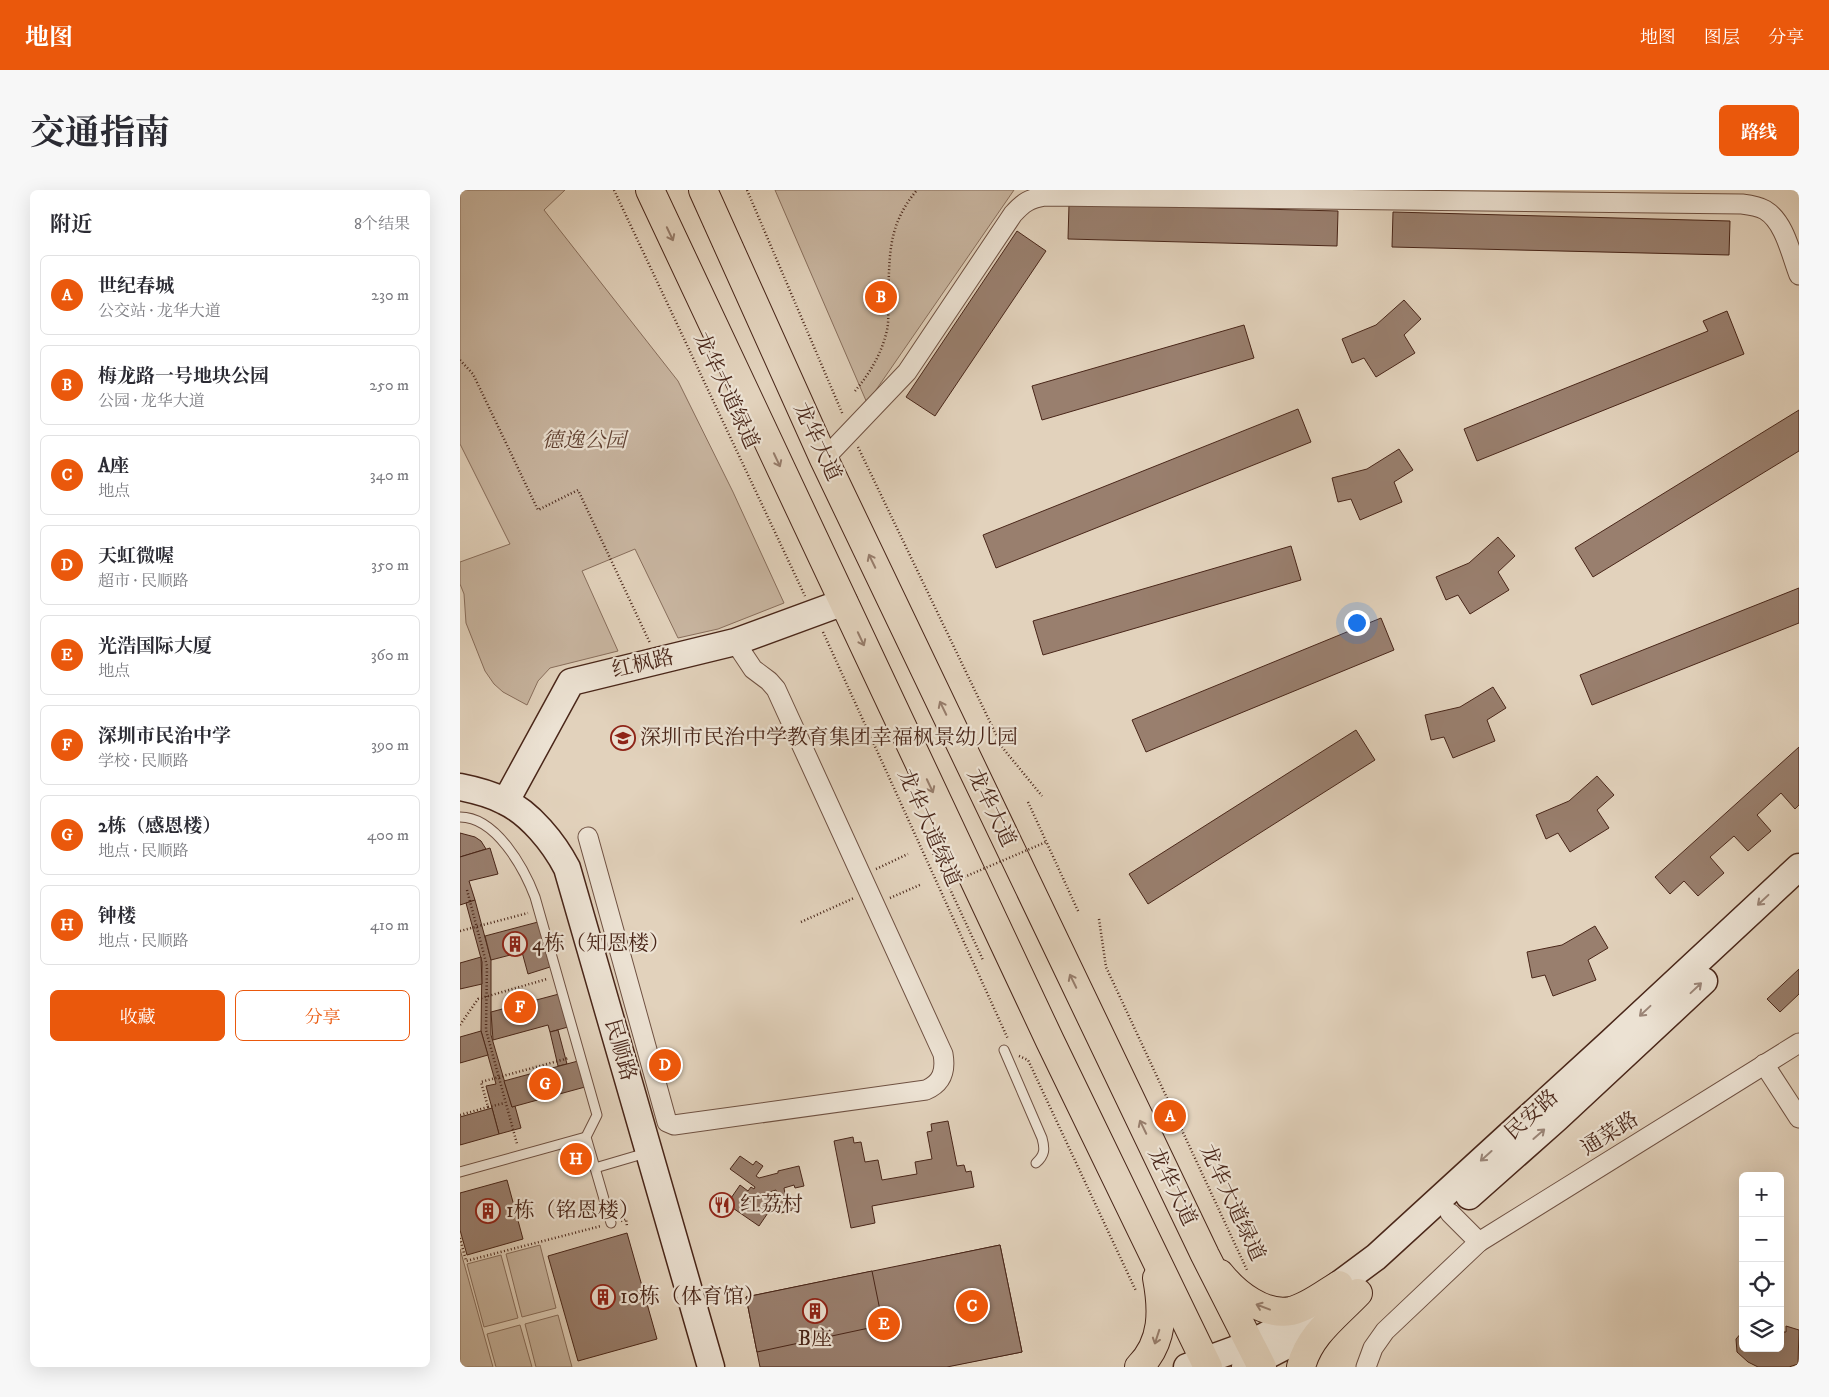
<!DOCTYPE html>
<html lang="zh">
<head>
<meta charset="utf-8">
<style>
	:root { --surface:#fff; --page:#f7f7f7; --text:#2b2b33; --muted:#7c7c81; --line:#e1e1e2; --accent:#ea580c }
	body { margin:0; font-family:"IM FELL DW Pica","Noto Serif SC",serif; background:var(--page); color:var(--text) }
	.controls { position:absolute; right:15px; bottom:15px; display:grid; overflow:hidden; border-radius:8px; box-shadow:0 5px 20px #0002 }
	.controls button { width:45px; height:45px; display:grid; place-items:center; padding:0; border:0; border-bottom:1px solid var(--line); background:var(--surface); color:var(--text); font:25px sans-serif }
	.you { position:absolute; left:896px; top:432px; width:18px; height:18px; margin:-12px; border:4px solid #fff; border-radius:50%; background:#1a73e8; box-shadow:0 0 0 8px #1a73e833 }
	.badge { display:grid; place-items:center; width:32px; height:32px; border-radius:50%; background:var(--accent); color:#fff; font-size:16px; font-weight:700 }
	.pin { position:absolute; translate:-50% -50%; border:2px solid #fff; box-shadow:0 1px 5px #0006 }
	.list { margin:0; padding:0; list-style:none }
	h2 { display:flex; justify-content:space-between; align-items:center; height:65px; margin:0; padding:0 20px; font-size:21px }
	h2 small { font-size:16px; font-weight:400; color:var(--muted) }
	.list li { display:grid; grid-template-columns:32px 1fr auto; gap:15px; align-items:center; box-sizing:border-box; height:80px; margin:0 10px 10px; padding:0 10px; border:1px solid var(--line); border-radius:8px }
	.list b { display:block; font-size:19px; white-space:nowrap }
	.list p { margin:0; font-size:16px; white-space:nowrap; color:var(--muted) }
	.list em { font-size:16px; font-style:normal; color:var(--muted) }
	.actions { display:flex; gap:10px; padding:15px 20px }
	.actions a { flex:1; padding:11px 0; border:1px solid var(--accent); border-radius:8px; text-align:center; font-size:18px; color:var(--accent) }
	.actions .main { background:var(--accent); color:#fff }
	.icon { flex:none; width:28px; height:28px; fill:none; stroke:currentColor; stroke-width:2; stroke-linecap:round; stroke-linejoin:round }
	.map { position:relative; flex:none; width:1339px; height:1177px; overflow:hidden; border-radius:8px }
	header { display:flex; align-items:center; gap:30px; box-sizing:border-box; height:70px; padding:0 25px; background:var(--accent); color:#fff }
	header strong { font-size:24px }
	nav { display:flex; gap:28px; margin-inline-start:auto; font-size:18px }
	.intro { display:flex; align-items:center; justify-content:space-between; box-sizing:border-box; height:120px; padding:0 30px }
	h1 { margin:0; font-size:35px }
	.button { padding:12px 22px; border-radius:8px; background:var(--accent); color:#fff; font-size:18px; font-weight:700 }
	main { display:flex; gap:30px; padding:0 30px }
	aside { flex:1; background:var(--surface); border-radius:8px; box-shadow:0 5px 20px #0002 }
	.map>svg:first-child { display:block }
	.green { fill:#c8b5a0; stroke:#886e5c }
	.building { fill:#997f6e; stroke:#492619 }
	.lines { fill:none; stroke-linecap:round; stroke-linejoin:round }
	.lane-casing { stroke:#6f5142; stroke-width:11 }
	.street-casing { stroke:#6f5142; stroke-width:21 }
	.secondary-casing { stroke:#492619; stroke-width:29 }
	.primary-casing { stroke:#492619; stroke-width:30 }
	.path { stroke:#492619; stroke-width:2.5; stroke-dasharray:1 2.5; stroke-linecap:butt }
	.lane { stroke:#ece2d3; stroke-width:9 }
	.street { stroke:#ece2d3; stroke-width:19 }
	.secondary { stroke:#ece2d3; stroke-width:26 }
	.primary { stroke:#e2d2bc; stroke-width:28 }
	.path-bridge { stroke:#492619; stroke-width:2.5; stroke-dasharray:1 2.5; stroke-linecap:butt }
	.oneway { stroke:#967c6a }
	.oneway2 { stroke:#9a8476 }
	.labels { text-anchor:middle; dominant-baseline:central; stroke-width:4.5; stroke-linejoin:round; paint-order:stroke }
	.street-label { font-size:21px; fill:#492619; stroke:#ece2d3 }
	.park-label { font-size:21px; font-style:italic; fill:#624334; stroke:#ece2d3 }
	.poi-label { font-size:21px; fill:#492619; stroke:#ece2d3; text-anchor:start }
</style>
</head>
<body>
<header>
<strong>地图</strong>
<nav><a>地图</a><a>图层</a><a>分享</a></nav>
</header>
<div class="intro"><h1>交通指南</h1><a class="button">路线</a></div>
<main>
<aside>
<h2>附近<small>8个结果</small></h2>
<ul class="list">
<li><span class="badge">A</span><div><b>世纪春城</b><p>公交站 · 龙华大道</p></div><em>230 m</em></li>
<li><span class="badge">B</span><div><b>梅龙路一号地块公园</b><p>公园 · 龙华大道</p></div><em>250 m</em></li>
<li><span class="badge">C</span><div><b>A座</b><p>地点</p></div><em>340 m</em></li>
<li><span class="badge">D</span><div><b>天虹微喔</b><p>超市 · 民顺路</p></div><em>350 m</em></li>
<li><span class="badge">E</span><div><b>光浩国际大厦</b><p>地点</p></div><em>360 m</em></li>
<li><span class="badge">F</span><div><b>深圳市民治中学</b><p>学校 · 民顺路</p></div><em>390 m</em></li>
<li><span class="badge">G</span><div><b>2栋（感恩楼）</b><p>地点 · 民顺路</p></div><em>400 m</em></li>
<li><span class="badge">H</span><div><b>钟楼</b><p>地点 · 民顺路</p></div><em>410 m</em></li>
</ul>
<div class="actions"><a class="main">收藏</a><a>分享</a></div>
</aside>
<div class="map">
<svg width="1339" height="1177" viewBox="0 0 1339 1177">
	<rect width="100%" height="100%" fill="#e2d2bc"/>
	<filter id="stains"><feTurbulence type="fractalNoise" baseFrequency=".004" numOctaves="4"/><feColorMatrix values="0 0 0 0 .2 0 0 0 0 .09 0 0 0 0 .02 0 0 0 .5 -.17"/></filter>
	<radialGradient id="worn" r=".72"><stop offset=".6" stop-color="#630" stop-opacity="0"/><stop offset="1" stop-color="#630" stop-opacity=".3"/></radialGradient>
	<g class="green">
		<path d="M0 0H105L84 20 218 191 273 302 324 413 258 439 218 448 175 359 122 381 158 461 90 478 78 491 67 515 43 502 34 494 25 481 6 433 4 404 0 394V372L50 354 0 254Z"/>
		<path d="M315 0H554L407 213Z"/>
		<path d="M80 1055 96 1118 62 1127 46 1064Z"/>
		<path d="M0 1059 33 1177H0Z"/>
		<path d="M41 1065 58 1128 24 1137 7 1074Z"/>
		<path d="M98 1125 112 1177H76L65 1134Z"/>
		<path d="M60 1135 72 1177H36L27 1144Z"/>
	</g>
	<g class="building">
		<path d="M609 14 878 21 877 56 608 49Z"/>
		<path d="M933 22 1270 31 1269 65 932 57Z"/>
		<path d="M557 41 586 61 475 226 446 207Z"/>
		<path d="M944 110 961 129 944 145 955 163 916 187 904 168 892 173 882 149 916 135Z"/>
		<path d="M1267 121 1284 164 1017 271 1004 239 1248 141 1243 131Z"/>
		<path d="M784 135 794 168 582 230 572 196Z"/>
		<path d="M838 219 851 252 536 378 523 345Z"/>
		<path d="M1339 220V261L1133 387 1115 358Z"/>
		<path d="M939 259 953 280 934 292 942 312 900 330 891 309 878 312 872 288 907 279Z"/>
		<path d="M1038 347 1055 366 1038 382 1049 400 1010 424 998 405 986 410 976 387 1009 373Z"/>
		<path d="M831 356 841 390 583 465 573 431Z"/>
		<path d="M1339 398V433L1132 515 1120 485Z"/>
		<path d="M921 428 934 460 686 562 672 530Z"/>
		<path d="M1033 497 1046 518 1027 530 1035 551 993 568 984 547 971 550 965 525 1000 517Z"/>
		<path d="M896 540 915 570 688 714 669 684Z"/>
		<path d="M1339 557V615L1335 619 1321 603 1297 625 1311 641 1288 661 1274 646 1250 667 1264 683 1238 706 1224 691 1210 704 1195 687Z"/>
		<path d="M1137 586 1154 605 1137 620 1149 638 1110 662 1098 643 1086 649 1076 625 1109 611Z"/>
		<path d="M0 643 15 647 21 651 26 659 0 667Z"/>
		<path d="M30 658 38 684 9 691 15 710 0 715V667Z"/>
		<path d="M15 710 31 770V845L52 917 55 916 61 938 39 944 26 896 36 894 21 841 22 772 6 713Z"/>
		<path d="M78 732 90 777 68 784 62 762 31 770 25 746Z"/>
		<path d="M1135 736 1148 758 1128 770 1136 790 1093 806 1085 785 1072 788 1067 762 1102 755Z"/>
		<path d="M21 767 22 794 0 799V773Z"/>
		<path d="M1339 779V804L1320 822 1307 809Z"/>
		<path d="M99 804 108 837 90 842 88 835 33 850 31 822Z"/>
		<path d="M98 840 107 874 98 876 90 842Z"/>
		<path d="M21 841 28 865 0 873V847Z"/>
		<path d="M118 871 125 897 52 917 44 891Z"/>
		<path d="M32 918 39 944 0 955V927Z"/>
		<path d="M488 931 497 976 504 975 506 982 511 981 514 997 412 1016 415 1033 391 1038 374 951 393 947 394 953 401 952 405 972 418 970 422 990 457 984 455 972 472 969 467 942 472 941 471 934Z"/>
		<path d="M121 960 125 973 110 977 107 965Z"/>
		<path d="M280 966 293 975 296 971 303 976 296 986 299 988 318 983V981L339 976 344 996 335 998 334 995 324 998 325 1004 329 1003 331 1009H333L336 1019 321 1023 316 1000 299 1005 306 1009 305 1012 312 1017 299 1036 267 1014 280 995 288 1001 291 997 294 999 295 997 270 979Z"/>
		<path d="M47 990 63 1049 7 1065 0 1040V1003Z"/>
		<path d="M167 1043 197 1149 118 1171 88 1066Z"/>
		<path d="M540 1055 562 1162 484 1177 463 1071Z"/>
		<path d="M540 1055 562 1162 487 1177H300L286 1107Z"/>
		<path d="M412 1081 423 1135 297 1162 286 1107Z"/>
		<path d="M1326 1136 1339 1140 1338 1174 1329 1177H1298L1288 1172 1277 1162 1276 1149 1283 1141V1158H1320V1142H1326Z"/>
	</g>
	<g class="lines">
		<defs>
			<g id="lane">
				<path d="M0 627C36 627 64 678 75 707L137 925 126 947 151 1033"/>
				<path d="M544 860 582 948C585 959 585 965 576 973"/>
				<path d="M135 978 186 963"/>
				<path d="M0 982 126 947"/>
			</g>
			<g id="street">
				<path d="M364 269 447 182 553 24C564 12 569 9 585 6L1282 14C1290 15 1298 16 1305 20 1325 32 1331 65 1339 85"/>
				<path d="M128 647 207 932 214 935 466 900C482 893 486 881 483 864L316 499 309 491 293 479 275 452"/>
				<path d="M1304 874 1339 928"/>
				<path d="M990 1023 1019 1052 1339 853"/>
				<path d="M906 1177 913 1158 925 1141 1019 1052"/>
			</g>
			<g id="secondary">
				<path d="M0 597C15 600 31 604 44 611 70 623 94 653 107 678L251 1177"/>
				<path d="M46 611 111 492 275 452 384 412"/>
				<path d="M1009 1006 1097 928 1244 791"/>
				<path d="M727 1177 790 1154 823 1136 916 1067 1151 852 1339 677"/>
				<path d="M785 1177 839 1149 868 1129"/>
			</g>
			<g id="primary">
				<path d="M190 0 590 851 748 1177"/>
				<path d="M243 0 364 269 745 1065 802 1177"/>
				<path d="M760 1084C776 1104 804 1126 831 1121 848 1117 864 1104 879 1095"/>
				<path d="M679 1177C704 1152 703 1120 697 1088"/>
				<path d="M841 1177C849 1145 876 1126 898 1103"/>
			</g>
		</defs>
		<use href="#lane" class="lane-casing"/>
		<use href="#street" class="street-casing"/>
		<use href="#secondary" class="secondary-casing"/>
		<use href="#primary" class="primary-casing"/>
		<g class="path">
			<path d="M154 0 345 406"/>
			<path d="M287 0 383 225"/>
			<path d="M0 170 13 184 78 320 118 300 190 453"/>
			<path d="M395 201C410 183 422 163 427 140 429 131 428 122 428 113 430 68 426 37 457 0"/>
			<path d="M398 257 542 557 582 606"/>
			<path d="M363 442 548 849"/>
			<path d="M568 612 619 723"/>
			<path d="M469 654 523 770"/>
			<path d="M416 679 448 664"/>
			<path d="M7 700 27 776 26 840 57 954"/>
			<path d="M430 708 462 694"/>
			<path d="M639 729 646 777 787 1080"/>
			<path d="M341 732 394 708"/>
			<path d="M0 741 68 723"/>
			<path d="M0 835 18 809 87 789"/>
			<path d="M559 866 568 870 676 1101"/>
			<path d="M28 917 45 913"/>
			<path d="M0 925 28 917 21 892 109 868"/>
			<path d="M161 1031 166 1029 167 1036"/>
			<path d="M0 1048 6 1071 141 1036"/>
		</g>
		<use href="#lane" class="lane"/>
		<use href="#street" class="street"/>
		<use href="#secondary" class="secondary"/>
		<use href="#primary" class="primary"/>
		<path class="path-bridge" d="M488 694 586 652"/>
	</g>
	<defs><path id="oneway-shaft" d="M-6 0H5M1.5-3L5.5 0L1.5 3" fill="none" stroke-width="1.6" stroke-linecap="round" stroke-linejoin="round" transform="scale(1.25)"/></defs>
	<g class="oneway">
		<use href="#oneway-shaft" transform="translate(210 44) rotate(65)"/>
		<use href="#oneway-shaft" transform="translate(317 270) rotate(65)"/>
		<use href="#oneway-shaft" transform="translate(412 371) rotate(-116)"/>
		<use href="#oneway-shaft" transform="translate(401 449) rotate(65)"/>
		<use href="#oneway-shaft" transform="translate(483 518) rotate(-116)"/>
		<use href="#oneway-shaft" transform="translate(470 596) rotate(65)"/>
		<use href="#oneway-shaft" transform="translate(613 791) rotate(-116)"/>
		<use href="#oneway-shaft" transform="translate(683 937) rotate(-116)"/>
		<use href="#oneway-shaft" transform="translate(803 1117) rotate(-159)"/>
		<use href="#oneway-shaft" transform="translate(697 1147) rotate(108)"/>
	</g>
	<g class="oneway2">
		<use href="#oneway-shaft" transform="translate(1303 710) rotate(137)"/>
		<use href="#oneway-shaft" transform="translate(1236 798) rotate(-43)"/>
		<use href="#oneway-shaft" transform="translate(1185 821) rotate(137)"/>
		<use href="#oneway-shaft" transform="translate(1079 944) rotate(-41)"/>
		<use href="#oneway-shaft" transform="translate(1026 966) rotate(138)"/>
	</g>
	<defs>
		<symbol id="school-ring" viewBox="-11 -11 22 22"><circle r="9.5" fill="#ece2d3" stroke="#8f2418" stroke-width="1.5"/><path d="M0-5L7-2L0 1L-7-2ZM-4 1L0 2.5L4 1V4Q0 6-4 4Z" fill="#8f2418"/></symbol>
		<symbol id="building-ring" viewBox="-11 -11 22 22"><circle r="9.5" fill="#ece2d3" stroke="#8f2418" stroke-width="1.5"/><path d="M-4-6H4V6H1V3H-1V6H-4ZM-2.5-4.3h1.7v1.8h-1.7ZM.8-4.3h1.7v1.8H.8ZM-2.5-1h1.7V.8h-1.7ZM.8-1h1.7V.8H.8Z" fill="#8f2418"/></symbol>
		<symbol id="restaurant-ring" viewBox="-11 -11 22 22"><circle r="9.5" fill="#ece2d3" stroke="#8f2418" stroke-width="1.5"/><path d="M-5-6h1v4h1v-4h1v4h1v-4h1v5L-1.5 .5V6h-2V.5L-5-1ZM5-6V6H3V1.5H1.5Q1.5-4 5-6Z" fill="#8f2418"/></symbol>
	</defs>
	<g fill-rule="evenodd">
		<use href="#school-ring" x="149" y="534" width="28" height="28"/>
		<use href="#building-ring" x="41" y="740" width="28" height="28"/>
		<use href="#restaurant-ring" x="248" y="1001" width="28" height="28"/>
		<use href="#building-ring" x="14" y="1007" width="28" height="28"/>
		<use href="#building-ring" x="129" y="1093" width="28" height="28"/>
		<use href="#building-ring" x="341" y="1107" width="28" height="28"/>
	</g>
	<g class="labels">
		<g class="street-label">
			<text transform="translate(266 201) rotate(65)">龙华大道绿道</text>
			<text transform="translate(357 252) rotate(65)">龙华大道</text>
			<text transform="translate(183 474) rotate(-13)">红枫路</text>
			<text transform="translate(531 618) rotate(64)">龙华大道</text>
			<text transform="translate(469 638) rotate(66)">龙华大道绿道</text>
			<text transform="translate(160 860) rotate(74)">民顺路</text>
			<text transform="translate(1072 925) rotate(-42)">民安路</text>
			<text transform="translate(1150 944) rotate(-32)">通菜路</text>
			<text transform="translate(712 997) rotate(64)">龙华大道</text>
			<text transform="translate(772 1013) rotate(65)">龙华大道绿道</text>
		</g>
		<g class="park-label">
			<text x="124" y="251">德逸公园</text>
		</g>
		<g class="poi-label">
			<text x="180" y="548">深圳市民治中学教育集团幸福枫景幼儿园</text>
			<text x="72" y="754">4栋（知恩楼）</text>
			<text x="280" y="1015">红荔村</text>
			<text x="46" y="1021">1栋（铭恩楼）</text>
			<text x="160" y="1107">10栋（体育馆）</text>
			<text x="355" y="1149" text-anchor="middle">B座</text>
		</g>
	</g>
	<rect width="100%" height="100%" filter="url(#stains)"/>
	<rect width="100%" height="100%" fill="url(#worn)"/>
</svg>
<div class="controls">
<button>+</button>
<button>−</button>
<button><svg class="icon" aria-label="locate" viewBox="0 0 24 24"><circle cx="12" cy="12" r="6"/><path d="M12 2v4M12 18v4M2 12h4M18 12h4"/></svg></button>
<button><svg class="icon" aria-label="layers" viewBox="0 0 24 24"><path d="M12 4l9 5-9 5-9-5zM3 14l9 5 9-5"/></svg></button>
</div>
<div class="you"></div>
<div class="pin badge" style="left:710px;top:926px">A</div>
<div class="pin badge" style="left:421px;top:107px">B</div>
<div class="pin badge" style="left:512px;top:1116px">C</div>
<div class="pin badge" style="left:205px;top:875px">D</div>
<div class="pin badge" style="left:424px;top:1134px">E</div>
<div class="pin badge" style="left:60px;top:817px">F</div>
<div class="pin badge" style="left:85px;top:894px">G</div>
<div class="pin badge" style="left:116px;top:969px">H</div>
</div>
</main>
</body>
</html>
